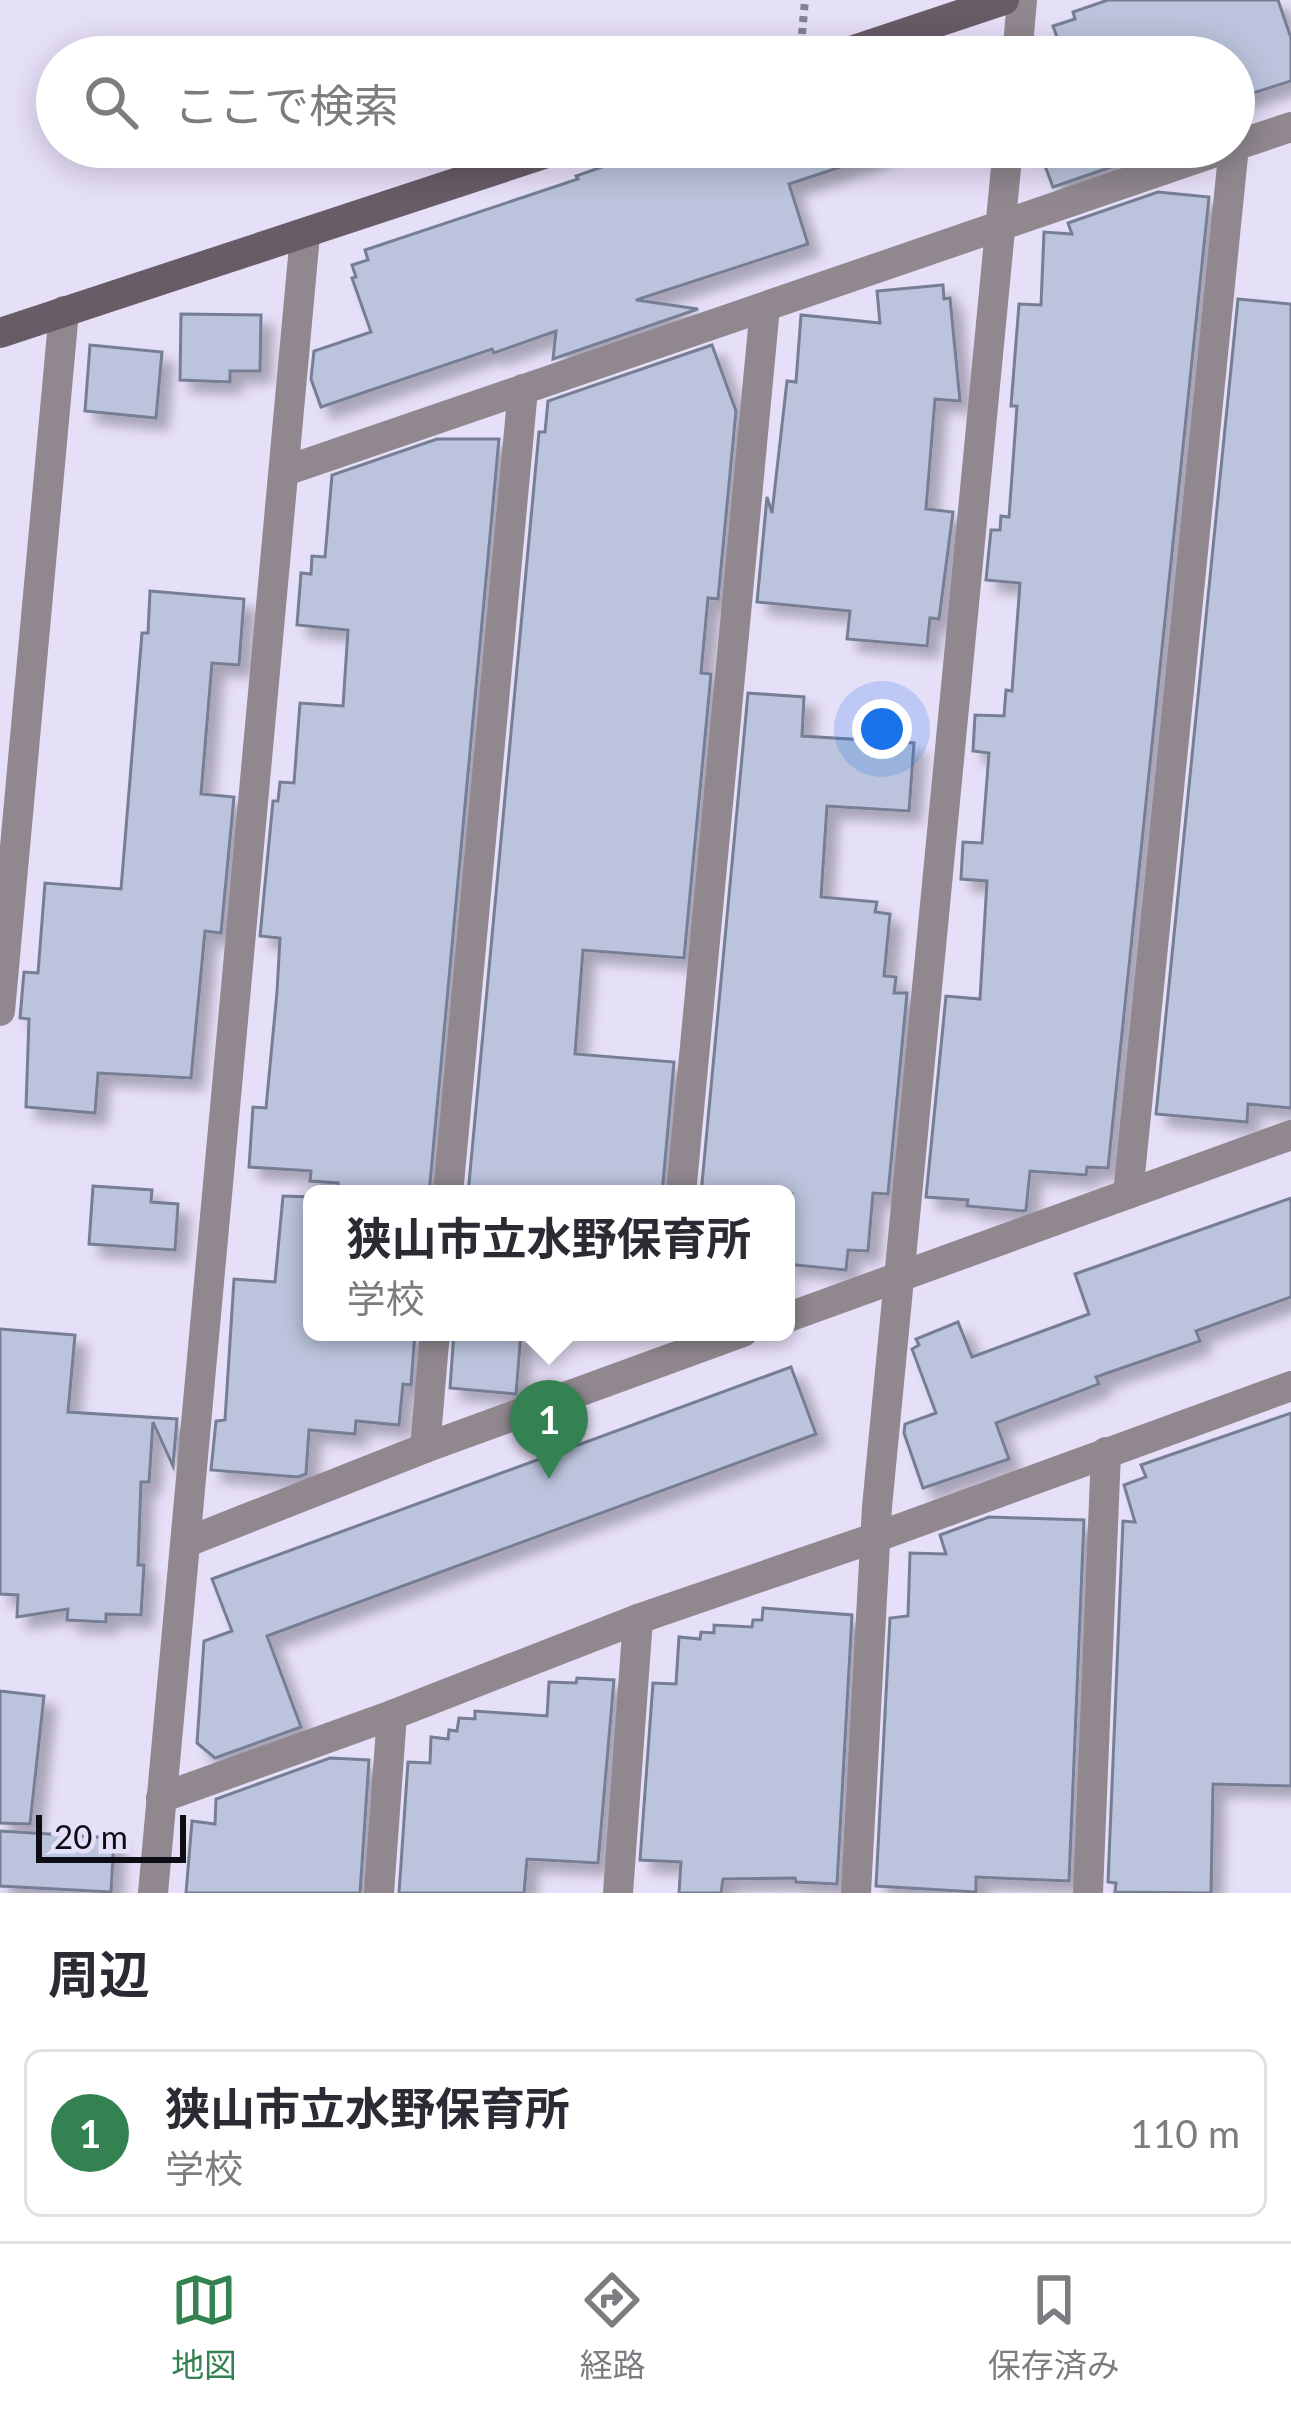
<!DOCTYPE html>
<html lang="ja">
<head>
<meta charset="utf-8">
<style>
	:root { --surface:#fff; --page:#f7f7f7; --text:#2b2b33; --muted:#7c7c81; --line:#e1e1e2; --accent:#348151 }
	body { margin:0; font-family:Lato,"Noto Sans JP",sans-serif; background:var(--page); color:var(--text) }
	.scale { position:absolute; left:36px; bottom:30px; width:150px; box-sizing:border-box; padding-left:12px; border:6px solid #0e0c14; border-top:0; font-size:33px; line-height:42px; white-space:nowrap; color:#0e0c14; -webkit-text-stroke:9px #e6dff8; paint-order:stroke }
	.you { position:absolute; left:882px; top:729px; width:42px; height:42px; margin:-30px; border:9px solid #fff; border-radius:50%; background:#1a73e8; box-shadow:0 0 0 18px #1a73e833 }
	.badge { display:grid; place-items:center; width:78px; height:78px; border-radius:50%; background:var(--accent); color:#fff; font-size:39px; font-weight:700 }
	.pin { position:absolute; translate:-50% -99px; filter:drop-shadow(0 3px 6px #0008) }
	.pin::after { content:''; position:absolute; top:63px; width:42px; height:36px; background:inherit; clip-path:polygon(0 0,100% 0,50% 100%) }
	.popup { position:absolute; left:303px; top:1185px; width:492px; height:156px; box-sizing:border-box; display:grid; place-content:center; border-radius:18px; background:var(--surface); filter:drop-shadow(0 3px 9px #0005); font-size:39px; white-space:nowrap; color:var(--muted) }
	.popup b { font-size:45px; color:var(--text) }
	.popup::after { content:''; position:absolute; left:50%; top:100%; margin-left:-24px; border:24px solid transparent; border-top-color:var(--surface) }
	.list { margin:0; padding:0; list-style:none }
	h2 { display:flex; justify-content:space-between; align-items:center; height:156px; margin:0; padding:0 48px; font-size:51px }
	h2 small { font-size:39px; font-weight:400; color:var(--muted) }
	.list li { display:grid; grid-template-columns:78px 1fr auto; gap:36px; align-items:center; box-sizing:border-box; height:168px; margin:0 24px 24px; padding:0 24px; border:3px solid var(--line); border-radius:18px }
	.list b { display:block; font-size:45px; white-space:nowrap }
	.list p { margin:0; font-size:39px; white-space:nowrap; color:var(--muted) }
	.list em { font-size:39px; font-style:normal; color:var(--muted) }
	.icon { flex:none; width:66px; height:66px; fill:none; stroke:currentColor; stroke-width:2; stroke-linecap:round; stroke-linejoin:round }
	.map { position:relative; flex:none; width:1291px; height:1893px; overflow:hidden }
	.search { position:absolute; background:var(--surface); box-shadow:0 6px 30px #0003; left:36px; right:36px; top:36px; height:132px; display:flex; align-items:center; gap:30px; box-sizing:border-box; padding:0 42px; border-radius:66px; color:var(--muted); font-size:45px }
	.sheet { height:348px; background:var(--surface) }
	nav { display:flex; justify-content:space-around; align-items:center; box-sizing:border-box; height:168px; border-top:3px solid var(--line); background:var(--surface); font-size:33px; color:var(--muted) }
	nav a { display:grid; justify-items:center; gap:6px }
	nav .on { color:var(--accent) }
	.map>svg:first-child { display:block }
	.building { fill:#bbc4dc; stroke:#767e94; stroke-width:3; filter:url(#shadow) }
	.lines { fill:none; stroke-linecap:round; stroke-linejoin:round }
	.path { stroke:#858192; stroke-width:8; stroke-dasharray:6 6; stroke-linecap:butt }
	.street { stroke:#90878f; stroke-width:30 }
	.secondary { stroke:#685c67; stroke-width:30 }
</style>
</head>
<body>
<div class="map">
<svg width="1291" height="1893" viewBox="0 0 1291 1893">
	<defs>
		<filter id="shadow"><feDropShadow dx="11" dy="11" stdDeviation="6" flood-color="#0004"/></filter>
	</defs>
	<rect width="100%" height="100%" fill="#e6dff8"/>
	<g class="building">
		<path d="M1108 0H1278L1291 38V81L1234 99V57H1064L1053 26 1075 19 1073 12Z"/>
		<path d="M659 147H875L877 155 789 184 808 244 636 300 698 309 553 359 556 331 494 353 492 349 321 407 311 379 314 351 371 332 352 278 356 277 352 265 368 260 365 250 578 179 576 176Z"/>
		<path d="M1038 147H1110L1117 165 1053 187Z"/>
		<path d="M1158 192 1209 197 1108 1168 1087 1167 1086 1175 1030 1171 1026 1210 1023 1211 967 1206 968 1200 926 1197 946 996 980 999 987 881 961 879 963 842 982 843 989 753 973 751 975 715 1004 716 1006 690 1012 691 1020 583 986 580 991 530H1000L1001 516 1009 517 1017 406H1011L1019 304 1041 305 1044 232 1072 234 1068 223Z"/>
		<path d="M943 285 944 299 950 298 960 401 935 399 926 509 953 512 939 619 930 618 927 646 847 639 850 611 757 602 767 497 772 513 787 381 796 382 801 315 880 323 877 291Z"/>
		<path d="M1238 299 1291 304V1108L1248 1104 1247 1122 1156 1114Z"/>
		<path d="M181 314 261 315 260 371H230V382L180 380Z"/>
		<path d="M90 345 162 352 156 418 85 411Z"/>
		<path d="M712 345 736 411 718 599 708 598 701 673 711 674 684 958 583 950 575 1054 674 1062 662 1194H468L539 432H545L548 401Z"/>
		<path d="M437 439H499L429 1194H338V1183L310 1181 311 1171 249 1167 253 1107 266 1108 277 992 280 938 260 936 273 801H278L280 782 294 783 300 703 343 706 348 630 297 625 301 573 311 574 312 556 325 557 332 475Z"/>
		<path d="M150 591 244 599 239 665 212 663 201 794 234 797 221 933 205 931 191 1078 98 1073 95 1113 26 1107 29 1019 20 1018 24 972 38 973 45 883 121 889 142 633H148Z"/>
		<path d="M748 693 804 697 802 736 914 743 909 811 827 806 821 897 877 902 875 912 890 914 884 976 896 977 894 993H907L888 1194 873 1193 868 1251 848 1250 846 1270 786 1264 792 1194H701Z"/>
		<path d="M93 1186 152 1190 151 1202 178 1204 175 1250 89 1244Z"/>
		<path d="M283 1196 312 1197V1332H415L411 1385 403 1384 399 1425 356 1421 355 1434 309 1430 306 1474 298 1477 211 1470 216 1421 225 1420 234 1279 275 1282Z"/>
		<path d="M1291 1198V1297L1196 1331 1200 1341 1096 1377 1099 1384 996 1423 1009 1459 923 1488 904 1433 905 1424 936 1413 912 1349 919 1345 916 1339 958 1322 972 1357 1089 1314 1075 1274Z"/>
		<path d="M0 1329 75 1335 68 1412 177 1419 173 1466 153 1422 149 1482H141L138 1565H144L141 1615 106 1614V1622L67 1620 68 1609 17 1617 18 1595 0 1594Z"/>
		<path d="M454 1332H521L516 1394 450 1388Z"/>
		<path d="M791 1367 816 1434 267 1636 301 1727 215 1758 197 1743 204 1641 232 1631 212 1579Z"/>
		<path d="M1291 1413V1786L1213 1784 1211 1893 1115 1892 1116 1883 1108 1882 1123 1521 1135 1522 1124 1485 1146 1477 1141 1465Z"/>
		<path d="M989 1517 1084 1520 1069 1881 976 1877V1892L876 1886 890 1618 908 1616 910 1553 946 1554 940 1535Z"/>
		<path d="M763 1608 852 1615 837 1884 796 1882 795 1878 723 1879 721 1893H679L681 1862 640 1860 653 1683 676 1684 679 1637 700 1639 701 1632 714 1633V1625L752 1627 753 1620H762Z"/>
		<path d="M577 1678 614 1680 598 1863 527 1859 524 1893H399L408 1762 430 1763 431 1737 448 1739 449 1730 457 1731 459 1718 475 1719V1711L547 1716 549 1682 576 1683Z"/>
		<path d="M0 1691 44 1696 30 1824 0 1823Z"/>
		<path d="M330 1758 369 1760 360 1893H186L192 1821 215 1824 216 1799Z"/>
		<path d="M0 1831 114 1838 111 1892 0 1886Z"/>
	</g>
	<g class="lines">
		<path class="path" d="M802 34 805 0"/>
		<g class="street">
			<path d="M1017 57 1022 0"/>
			<path d="M1234 146 1291 127"/>
			<path d="M285 471 1230 147"/>
			<path d="M0 1011 64 311"/>
			<path d="M448 1194 523 389"/>
			<path d="M681 1194 765 307"/>
			<path d="M1128 1194 1234 146"/>
			<path d="M786 1318 1291 1135"/>
			<path d="M425 1448 435 1332"/>
			<path d="M187 1542 425 1448 743 1332"/>
			<path d="M161 1798 392 1715 638 1619 874 1538 1291 1386"/>
			<path d="M153 1893 305 235"/>
			<path d="M379 1893 392 1715"/>
			<path d="M618 1893 638 1619"/>
			<path d="M856 1893 877 1507 1008 147"/>
			<path d="M1088 1893 1106 1452"/>
		</g>
		<g class="secondary">
			<path d="M833 57 1004 0"/>
			<path d="M0 333 565 147"/>
		</g>
	</g>
</svg>
<div class="scale">20 m</div>
<div class="you"></div>
<div class="pin badge" style="left:549px;top:1479px">1</div>
<div class="popup"><b>狭山市立水野保育所</b>学校</div>
<div class="search"><svg class="icon" aria-label="search" viewBox="0 0 24 24"><circle cx="10" cy="10" r="6"/><path d="M15 15l6 6"/></svg>ここで検索</div>
</div>
<section class="sheet">
<h2>周辺<small></small></h2>
<ul class="list">
<li><span class="badge">1</span><div><b>狭山市立水野保育所</b><p>学校</p></div><em>110 m</em></li>
</ul>
</section>
<nav>
<a class="on"><svg class="icon" aria-label="map" viewBox="0 0 24 24"><path d="M3 6l6-2 6 2 6-2v14l-6 2-6-2-6 2zM9 4v14M15 6v14"/></svg>地図</a>
<a><svg class="icon" aria-label="directions" viewBox="0 0 24 24"><path d="M12 3l9 9-9 9-9-9zM9 14v-3h6M13 9l2 2-2 2"/></svg>経路</a>
<a><svg class="icon" aria-label="saved" viewBox="0 0 24 24"><path d="M7 4h10v16l-5-4-5 4z"/></svg>保存済み</a>
</nav>
</body>
</html>
